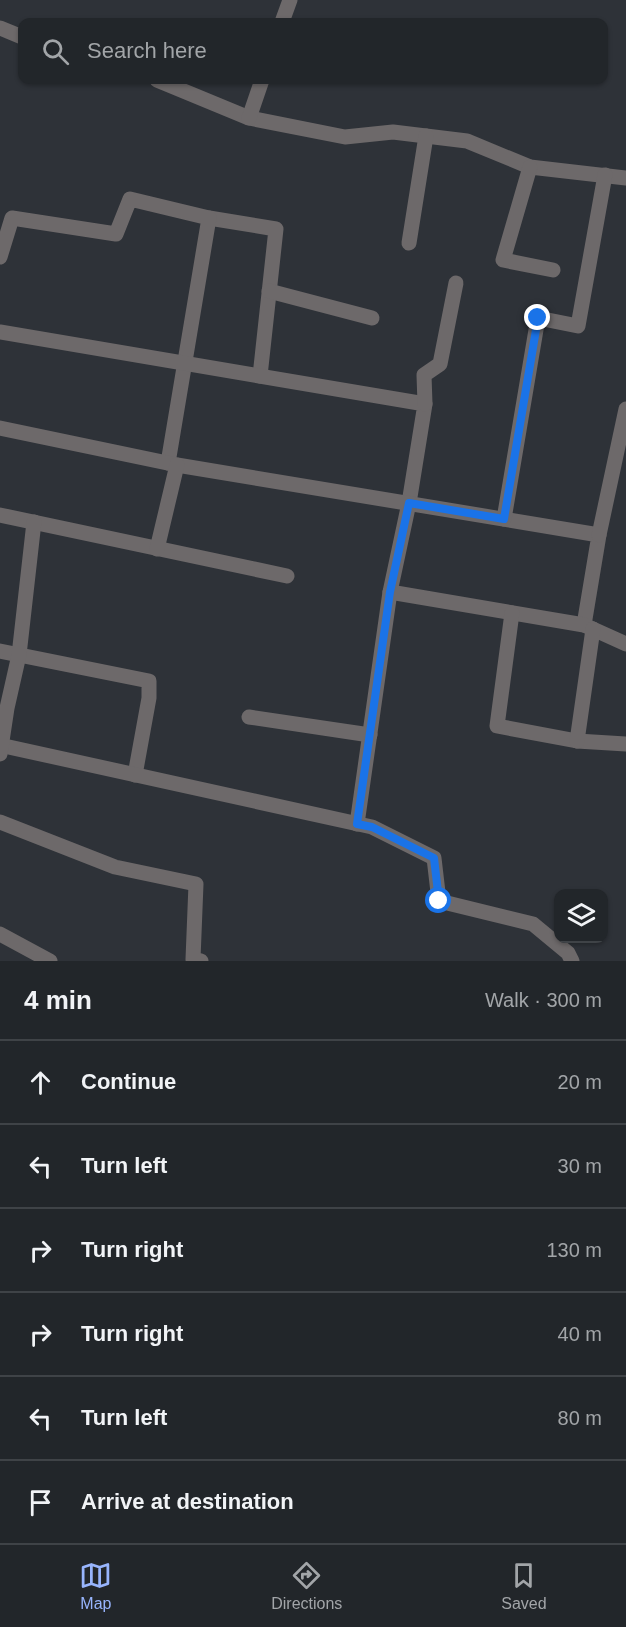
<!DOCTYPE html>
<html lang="en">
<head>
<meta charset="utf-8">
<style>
	:root { --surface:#22262a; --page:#2e3236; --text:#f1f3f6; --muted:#a2a5a8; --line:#3f4347; --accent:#98b5fd }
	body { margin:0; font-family:Helvetica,sans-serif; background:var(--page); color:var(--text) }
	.controls { position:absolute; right:18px; bottom:18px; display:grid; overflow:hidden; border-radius:12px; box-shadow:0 2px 4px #0004 }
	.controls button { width:54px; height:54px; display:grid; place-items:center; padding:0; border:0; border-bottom:2px solid var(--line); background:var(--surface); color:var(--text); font:30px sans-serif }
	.stop { position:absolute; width:18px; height:18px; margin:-14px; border:4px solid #1a73e8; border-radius:50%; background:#fff }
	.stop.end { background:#1a73e8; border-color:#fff; box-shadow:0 2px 6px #0008 }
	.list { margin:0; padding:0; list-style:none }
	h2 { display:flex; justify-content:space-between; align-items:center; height:78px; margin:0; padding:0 24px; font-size:26px }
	h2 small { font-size:20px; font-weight:400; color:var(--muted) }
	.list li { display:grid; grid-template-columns:39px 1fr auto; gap:18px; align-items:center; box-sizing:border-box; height:84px; padding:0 24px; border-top:2px solid var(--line) }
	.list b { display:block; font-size:22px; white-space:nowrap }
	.list em { font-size:20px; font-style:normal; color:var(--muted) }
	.icon { flex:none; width:33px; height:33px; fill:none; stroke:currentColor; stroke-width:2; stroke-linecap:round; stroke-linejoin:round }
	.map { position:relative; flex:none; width:626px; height:961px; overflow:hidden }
	.search { position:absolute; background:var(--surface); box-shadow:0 2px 4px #0004; left:18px; right:18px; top:18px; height:66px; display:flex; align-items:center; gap:15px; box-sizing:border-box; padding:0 21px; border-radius:12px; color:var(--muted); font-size:22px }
	.sheet { height:582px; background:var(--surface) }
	nav { display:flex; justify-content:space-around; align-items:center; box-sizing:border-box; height:84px; border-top:2px solid var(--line); background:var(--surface); font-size:16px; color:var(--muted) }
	nav a { display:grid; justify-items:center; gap:3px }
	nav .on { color:var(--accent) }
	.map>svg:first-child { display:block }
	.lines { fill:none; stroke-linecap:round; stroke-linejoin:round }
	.minor { stroke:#6d696a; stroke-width:15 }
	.route { stroke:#1a73e8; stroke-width:8 }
</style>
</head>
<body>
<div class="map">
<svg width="626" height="961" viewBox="0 0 626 961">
	<rect width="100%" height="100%" fill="#2e3238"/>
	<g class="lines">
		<g class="minor">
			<path d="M282 22 290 0"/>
			<path d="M0 28 22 37"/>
			<path d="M157 80 249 118 345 137 393 132 467 141 530 167 626 178"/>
			<path d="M249 118 262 80"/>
			<path d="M530 167 503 260 553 270"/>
			<path d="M209 218 276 229 260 376"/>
			<path d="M409 243 426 136"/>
			<path d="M0 257 12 218 116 234 130 199 209 218 168 463"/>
			<path d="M269 291 372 318"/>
			<path d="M0 332 425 404 409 503 390 592 357 824"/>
			<path d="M425 404 424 375 440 364 456 283"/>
			<path d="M0 428 177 465 599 535 584 625"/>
			<path d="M0 515 287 576"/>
			<path d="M504 519 538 318 578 326 605 175"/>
			<path d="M599 535 626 409"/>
			<path d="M157 549 177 465"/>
			<path d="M390 592 584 625 626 644"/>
			<path d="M512 613 497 726 577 741 626 744"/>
			<path d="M0 651 149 681V698L135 775"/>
			<path d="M249 717 370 735"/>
			<path d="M577 741 593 629"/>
			<path d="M0 745 372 827 434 858 439 901 533 924 568 953 572 961"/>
			<path d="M0 754 7 708 19 655 34 522"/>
			<path d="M0 822 115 867 196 884 193 959 201 961"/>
			<path d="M0 934 50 961"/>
		</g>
	</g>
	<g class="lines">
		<path class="route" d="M439 901 434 858 372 827 357 824 390 592 409 503 504 519 538 318"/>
	</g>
</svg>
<div class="controls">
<button><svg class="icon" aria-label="layers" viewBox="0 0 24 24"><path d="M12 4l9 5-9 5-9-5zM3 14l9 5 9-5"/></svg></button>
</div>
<div class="stop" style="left:439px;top:901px"></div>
<div class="stop end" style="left:538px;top:318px"></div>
<div class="search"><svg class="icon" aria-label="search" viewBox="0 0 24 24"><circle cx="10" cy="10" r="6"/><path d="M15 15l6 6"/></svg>Search here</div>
</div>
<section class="sheet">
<h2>4 min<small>Walk · 300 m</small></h2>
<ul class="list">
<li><svg class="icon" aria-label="ahead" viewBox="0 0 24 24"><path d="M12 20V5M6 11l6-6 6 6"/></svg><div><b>Continue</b></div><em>20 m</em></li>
<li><svg class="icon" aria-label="left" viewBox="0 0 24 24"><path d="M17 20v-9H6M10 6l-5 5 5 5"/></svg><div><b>Turn left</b></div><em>30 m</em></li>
<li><svg class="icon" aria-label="right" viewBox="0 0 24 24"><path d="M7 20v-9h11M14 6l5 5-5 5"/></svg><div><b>Turn right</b></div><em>130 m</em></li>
<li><svg class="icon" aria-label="right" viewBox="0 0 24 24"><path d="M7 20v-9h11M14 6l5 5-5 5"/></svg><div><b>Turn right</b></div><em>40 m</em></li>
<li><svg class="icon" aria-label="left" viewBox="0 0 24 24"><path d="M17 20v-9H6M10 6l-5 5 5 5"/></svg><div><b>Turn left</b></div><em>80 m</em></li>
<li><svg class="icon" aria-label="arrive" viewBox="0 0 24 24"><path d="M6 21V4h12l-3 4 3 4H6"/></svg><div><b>Arrive at destination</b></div></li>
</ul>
</section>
<nav>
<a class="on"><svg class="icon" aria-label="map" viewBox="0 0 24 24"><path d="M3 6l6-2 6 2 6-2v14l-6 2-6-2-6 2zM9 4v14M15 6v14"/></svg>Map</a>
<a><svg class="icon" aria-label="directions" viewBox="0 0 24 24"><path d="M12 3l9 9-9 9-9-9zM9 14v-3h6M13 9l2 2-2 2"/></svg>Directions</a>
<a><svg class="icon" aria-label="saved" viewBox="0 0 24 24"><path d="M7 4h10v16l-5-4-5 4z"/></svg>Saved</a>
</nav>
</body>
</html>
